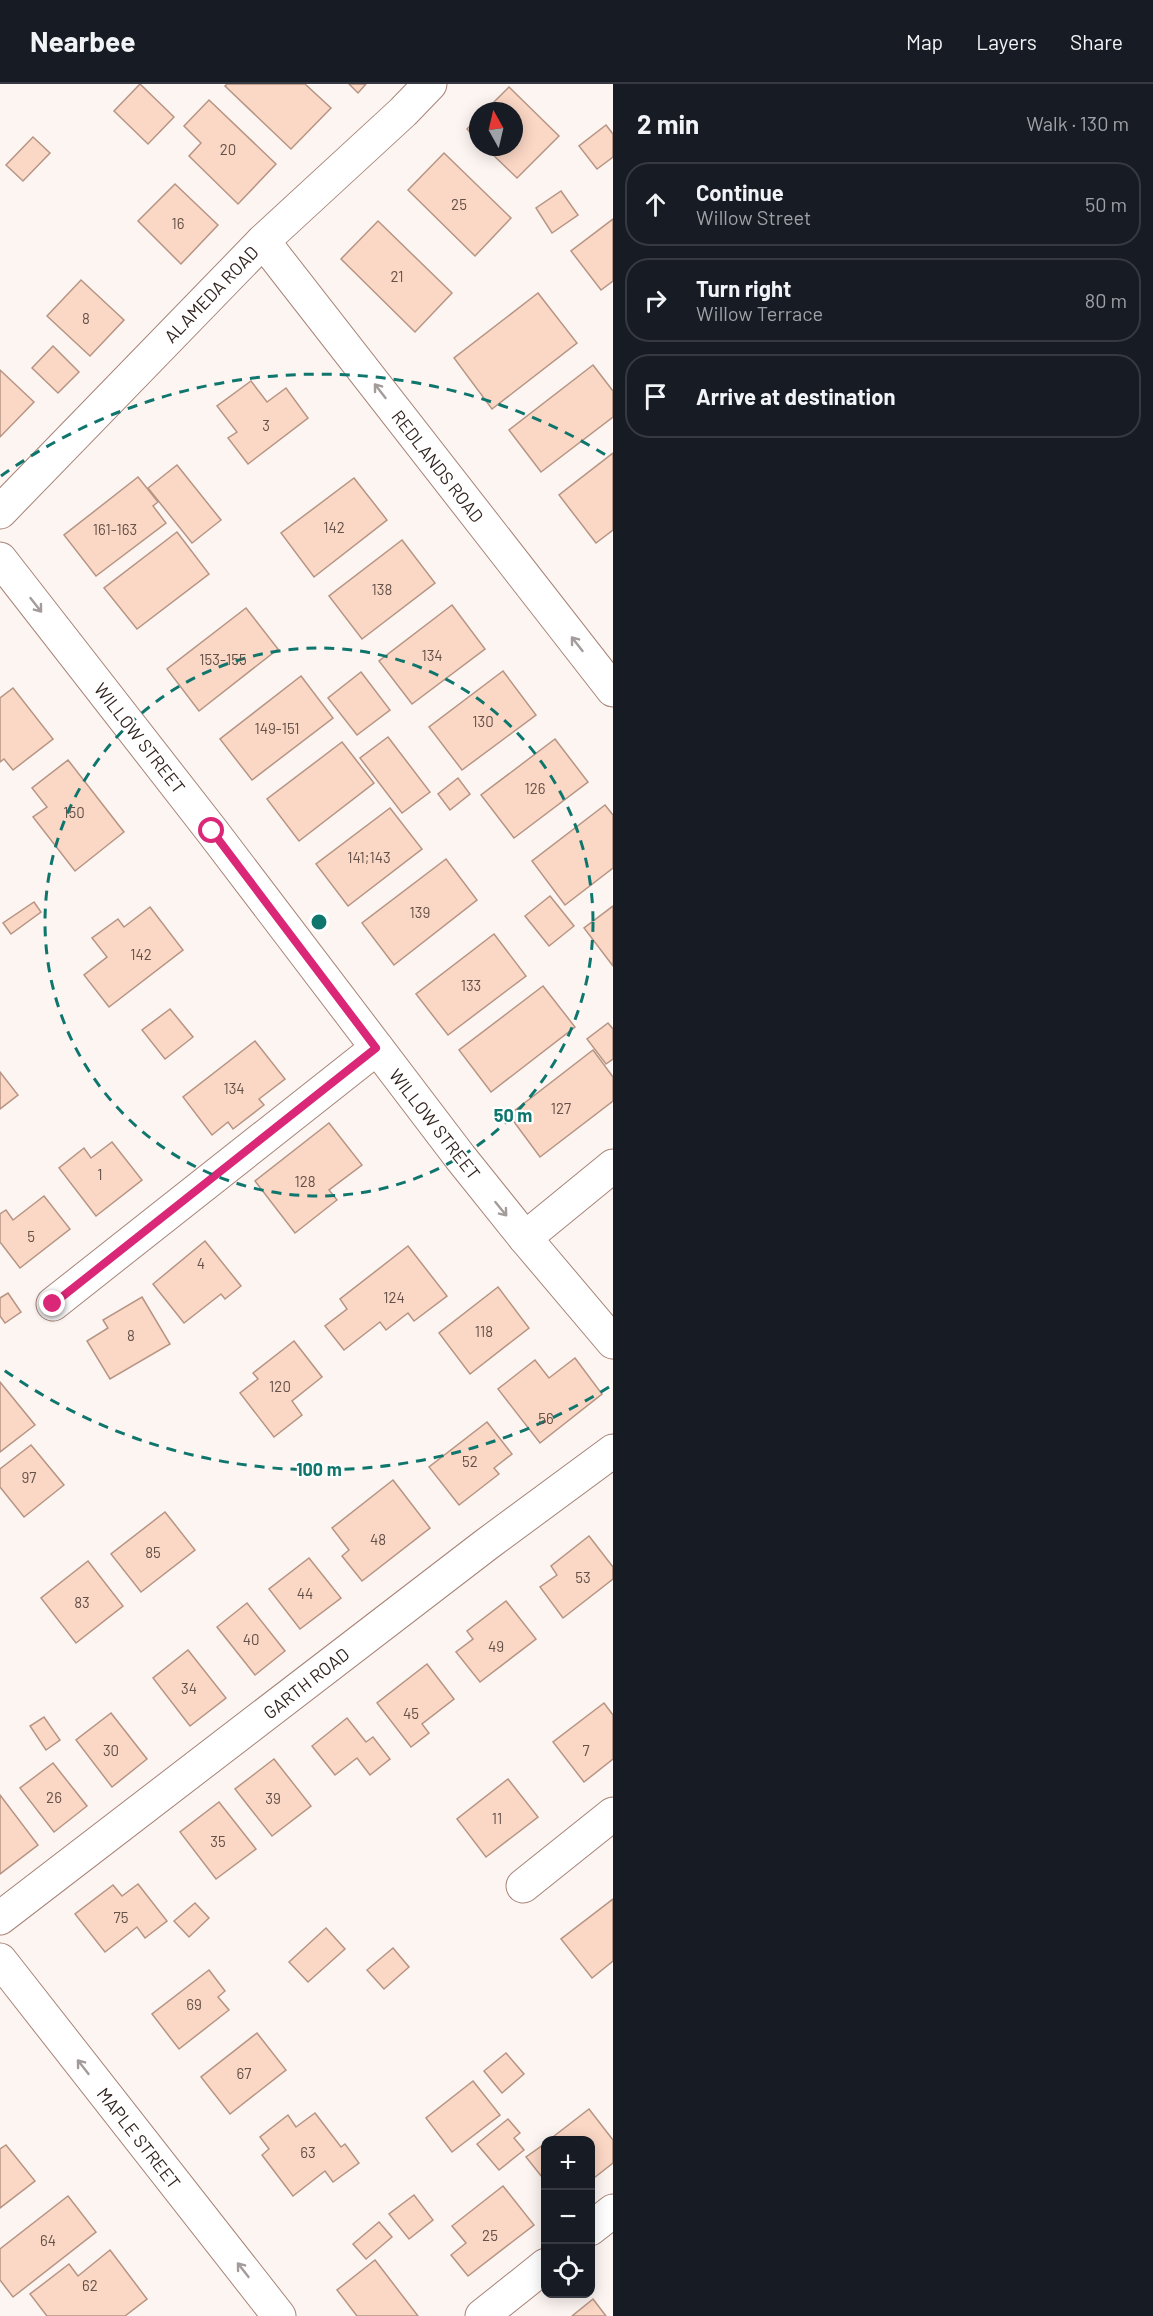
<!DOCTYPE html>
<html lang="en">
<head>
<meta charset="utf-8">
<style>
	:root { --surface:#171b24; --page:#20242c; --text:#f1f3f6; --muted:#9ea1a6; --line:#363941 }
	body { margin:0; font-family:Barlow,sans-serif; background:var(--page); color:var(--text) }
	.controls { position:absolute; right:18px; bottom:18px; display:grid; overflow:hidden; border-radius:12px; box-shadow:0 3px 15px #0003 }
	.controls button { width:54px; height:54px; display:grid; place-items:center; padding:0; border:0; border-bottom:2px solid var(--line); background:var(--surface); color:var(--text); font:30px sans-serif }
	.compass { position:absolute; left:469px; top:18px; width:54px; height:54px; border-radius:50%; background:var(--surface); box-shadow:0 3px 15px #0003; rotate:352deg }
	.stop { position:absolute; width:18px; height:18px; margin:-14px; border:4px solid #db2777; border-radius:50%; background:#fff }
	.stop.end { background:#db2777; border-color:#fff; box-shadow:0 2px 6px #0008 }
	.list { margin:0; padding:0; list-style:none }
	h2 { display:flex; justify-content:space-between; align-items:center; height:78px; margin:0; padding:0 24px; font-size:26px }
	h2 small { font-size:20px; font-weight:400; color:var(--muted) }
	.list li { display:grid; grid-template-columns:39px 1fr auto; gap:18px; align-items:center; box-sizing:border-box; height:84px; margin:0 12px 12px; padding:0 12px; border:2px solid var(--line); border-radius:24px }
	.list b { display:block; font-size:22px; white-space:nowrap }
	.list p { margin:0; font-size:20px; white-space:nowrap; color:var(--muted) }
	.list em { font-size:20px; font-style:normal; color:var(--muted) }
	.icon { flex:none; width:33px; height:33px; fill:none; stroke:currentColor; stroke-width:2; stroke-linecap:round; stroke-linejoin:round }
	.map { position:relative; flex:none; width:613px; height:2232px; overflow:hidden }
	header { display:flex; align-items:center; gap:36px; box-sizing:border-box; height:84px; padding:0 30px; background:var(--surface); border-bottom:2px solid var(--line) }
	header strong { font-size:28px }
	nav { display:flex; gap:33px; margin-inline-start:auto; font-size:21px }
	main { display:flex }
	aside { flex:1; background:var(--surface) }
	.map>svg:first-child { display:block }
	.building { fill:#fbd7c5; stroke:#b79584; stroke-width:1.5 }
	.lines { fill:none; stroke-linecap:round; stroke-linejoin:round }
	.minor-casing { stroke:#a78477; stroke-width:35 }
	.minor { stroke:#fff; stroke-width:33 }
	.oneway { stroke:#a39c9a }
	.route { stroke:#db2777; stroke-width:8 }
	.ring { fill:none; stroke:#0f766e; stroke-width:3; stroke-dasharray:10 8 }
	.labels { text-anchor:middle; dominant-baseline:central; stroke-width:4.5; stroke-linejoin:round; paint-order:stroke }
	.number-label { font-size:15px; fill:#645148 }
	.street-label { font-size:18px; fill:#32241f; stroke:#fff }
	.centre { fill:#0f766e; stroke:#fff; stroke-width:3 }
	.ring-label { font-size:18px; text-anchor:middle; font-weight:bold; fill:#0f766e; stroke:#fff; stroke-width:4.5; stroke-linejoin:round; paint-order:stroke }
</style>
</head>
<body>
<header>
<strong>Nearbee</strong>
<nav><a>Map</a><a>Layers</a><a>Share</a></nav>
</header>
<main>
<div class="map">
<svg width="613" height="2232" viewBox="0 0 613 2232">
	<rect width="100%" height="100%" fill="#fdf5f2"/>
	<g class="building">
		<path d="M140 0 174 33 148 60 114 27Z"/>
		<path d="M227 0H305L331 24 291 65 225 2Z"/>
		<path d="M349 0H366L358 9Z"/>
		<path d="M509 3 559 52 517 94 485 63H514V27H485Z"/>
		<path d="M209 16 276 80 238 120 189 72 201 59 184 42Z"/>
		<path d="M478 34V56L467 45Z"/>
		<path d="M606 41 613 50V73L597 85 579 62Z"/>
		<path d="M33 53 50 69 23 97 6 81Z"/>
		<path d="M444 69 511 134 475 172 408 106Z"/>
		<path d="M175 100 218 141 181 180 138 137Z"/>
		<path d="M561 107 578 131 552 149 536 124Z"/>
		<path d="M613 135V197L601 206 571 167Z"/>
		<path d="M378 137 452 209 415 248 341 175Z"/>
		<path d="M81 196 124 236 90 272 47 232Z"/>
		<path d="M538 209 577 259 492 325 454 274Z"/>
		<path d="M53 262 79 288 58 309 32 284Z"/>
		<path d="M593 281 613 307V333L541 388 509 346Z"/>
		<path d="M0 286 34 318 0 353Z"/>
		<path d="M251 297 267 318 286 304 308 334 248 380 228 354 237 348 217 322Z"/>
		<path d="M613 369V446L596 459 559 411Z"/>
		<path d="M177 381 221 436 192 459 148 404Z"/>
		<path d="M138 393 158 418 153 422 166 439 96 492 64 451Z"/>
		<path d="M354 394 387 436 314 493 281 449Z"/>
		<path d="M177 448 209 490 137 545 104 504Z"/>
		<path d="M402 456 435 499 362 555 329 512Z"/>
		<path d="M452 521 485 565 412 620 379 577Z"/>
		<path d="M246 524 278 565 199 627 167 585Z"/>
		<path d="M503 587 536 631 462 686 429 643Z"/>
		<path d="M361 588 390 626 357 651 328 614Z"/>
		<path d="M301 592 333 634 252 696 220 655Z"/>
		<path d="M13 604 53 655 13 686 4 675 0 678V614Z"/>
		<path d="M388 653 430 708 402 729 360 674Z"/>
		<path d="M555 655 588 698 514 754 481 711Z"/>
		<path d="M342 658 374 699 299 757 267 715Z"/>
		<path d="M68 676 124 748 75 787 33 733 47 723 32 704Z"/>
		<path d="M458 694 470 710 450 726 438 710Z"/>
		<path d="M605 721 613 731V784L565 821 532 777Z"/>
		<path d="M390 724 422 765 348 822 316 780Z"/>
		<path d="M446 775 477 816 394 881 362 839Z"/>
		<path d="M550 812 574 842 549 862 525 832Z"/>
		<path d="M34 818 41 828 11 850 3 839Z"/>
		<path d="M613 822V882L584 844Z"/>
		<path d="M150 823 183 866 109 923 84 891 107 873 92 854 118 835 124 843Z"/>
		<path d="M494 850 526 892 448 951 416 910Z"/>
		<path d="M543 902 575 943 491 1008 459 966Z"/>
		<path d="M170 925 193 953 165 975 142 946Z"/>
		<path d="M608 939 613 945V975L606 980 587 955Z"/>
		<path d="M255 957 285 995 259 1015 264 1021 233 1045 228 1038 212 1051 183 1013Z"/>
		<path d="M593 966 613 993V1017L540 1073 509 1031Z"/>
		<path d="M0 988 18 1011 0 1025Z"/>
		<path d="M329 1039 362 1081 329 1106 337 1116 295 1149 255 1097Z"/>
		<path d="M112 1058 142 1096 96 1132 59 1084 84 1064 91 1074Z"/>
		<path d="M44 1112 70 1145 20 1184 0 1158V1130L6 1126 13 1136Z"/>
		<path d="M205 1157 241 1202 225 1215 221 1210 184 1239 153 1200Z"/>
		<path d="M408 1162 447 1212 414 1237 408 1229 386 1246 380 1238 344 1266 325 1242 347 1225 340 1215Z"/>
		<path d="M498 1203 529 1244 470 1290 439 1249Z"/>
		<path d="M8 1209 21 1228 5 1239 0 1232V1214Z"/>
		<path d="M142 1213 170 1260 110 1295 87 1257 108 1244 103 1236Z"/>
		<path d="M294 1257 322 1293 292 1317 302 1331 274 1353 240 1309 258 1295 253 1289Z"/>
		<path d="M575 1274 602 1310 540 1359 498 1305 535 1276 549 1294Z"/>
		<path d="M0 1298 35 1341 0 1368Z"/>
		<path d="M487 1338 512 1370 494 1384 499 1390 459 1421 429 1383Z"/>
		<path d="M31 1361 64 1401 24 1433 0 1403V1385Z"/>
		<path d="M393 1396 430 1444 362 1497 342 1472 349 1466 332 1444Z"/>
		<path d="M165 1428 195 1466 141 1508 111 1470Z"/>
		<path d="M589 1452 613 1483V1495L563 1534 540 1503 557 1491 551 1482Z"/>
		<path d="M309 1474 341 1514 300 1545 269 1505Z"/>
		<path d="M88 1477 123 1522 76 1559 41 1514Z"/>
		<path d="M506 1517 536 1555 480 1598 456 1568 473 1555 467 1547Z"/>
		<path d="M247 1519 285 1567 255 1591 217 1543Z"/>
		<path d="M188 1566 226 1614 190 1642 153 1594Z"/>
		<path d="M427 1580 454 1615 422 1640 429 1649 411 1663 377 1619Z"/>
		<path d="M604 1619 613 1631V1675L584 1698 553 1658Z"/>
		<path d="M111 1629 147 1675 112 1703 76 1656Z"/>
		<path d="M44 1633 60 1656 46 1666 30 1642Z"/>
		<path d="M347 1634 366 1658 373 1653 390 1675 370 1691 357 1674 335 1691 312 1662Z"/>
		<path d="M274 1675 311 1722 272 1752 235 1705Z"/>
		<path d="M53 1679 87 1722 54 1748 20 1704Z"/>
		<path d="M508 1695 538 1733 486 1773 457 1735Z"/>
		<path d="M0 1711 38 1761 0 1790Z"/>
		<path d="M219 1718 256 1765 216 1795 180 1748Z"/>
		<path d="M138 1800 167 1837 145 1854 137 1843 105 1868 75 1830 113 1801 122 1812Z"/>
		<path d="M613 1815V1877L592 1894 561 1855Z"/>
		<path d="M195 1819 209 1834 189 1853 174 1837Z"/>
		<path d="M326 1844 345 1865 308 1898 289 1878Z"/>
		<path d="M393 1864 409 1883 384 1905 367 1886Z"/>
		<path d="M209 1886 225 1907 218 1913 229 1926 179 1965 152 1930Z"/>
		<path d="M257 1949 286 1986 230 2030 201 1993Z"/>
		<path d="M506 1969 524 1990 502 2009 484 1987Z"/>
		<path d="M473 1997 500 2031 452 2068 426 2034Z"/>
		<path d="M589 2025 613 2056V2079L590 2097V2056H549Z"/>
		<path d="M315 2029 341 2063 345 2060 359 2079 333 2098 325 2087 293 2112 262 2071 269 2065 260 2053 288 2031 296 2043Z"/>
		<path d="M508 2035 520 2049 514 2054 524 2066 499 2086 477 2060Z"/>
		<path d="M546 2059V2098L526 2073Z"/>
		<path d="M6 2061 35 2097 0 2124V2065Z"/>
		<path d="M503 2102 534 2141 468 2192 451 2171 466 2159 452 2142Z"/>
		<path d="M414 2111 433 2136 409 2155 389 2130Z"/>
		<path d="M68 2112 96 2148 13 2213 0 2196V2165Z"/>
		<path d="M379 2138 392 2153 366 2175 353 2160Z"/>
		<path d="M110 2166 147 2215 125 2232H47L30 2210 69 2180 78 2192Z"/>
		<path d="M375 2176 418 2232H357L337 2206Z"/>
		<path d="M593 2215 606 2232H572Z"/>
	</g>
	<g class="lines">
		<defs>
			<g id="minor">
				<path d="M263 157 613 606"/>
				<path d="M0 428 263 157 403 28 430 0"/>
				<path d="M0 475 212 747 460 1073 525 1154 613 1258"/>
				<path d="M525 1154 613 1082"/>
				<path d="M53 1220 377 964"/>
				<path d="M523 1802 613 1730"/>
				<path d="M0 1834 487 1460 613 1367"/>
				<path d="M0 1876 279 2232"/>
				<path d="M590 2145 613 2127"/>
				<path d="M482 2232 546 2181"/>
			</g>
		</defs>
		<use href="#minor" class="minor-casing"/>
		<use href="#minor" class="minor"/>
	</g>
	<defs><path id="oneway-shaft" d="M-6 0H5M1.5-3L5.5 0L1.5 3" fill="none" stroke-width="1.6" stroke-linecap="round" stroke-linejoin="round" transform="scale(1.5)"/></defs>
	<g class="oneway">
		<use href="#oneway-shaft" transform="translate(380 307) rotate(-128)"/>
		<use href="#oneway-shaft" transform="translate(36 521) rotate(52)"/>
		<use href="#oneway-shaft" transform="translate(577 560) rotate(-128)"/>
		<use href="#oneway-shaft" transform="translate(501 1125) rotate(51)"/>
		<use href="#oneway-shaft" transform="translate(83 1983) rotate(-128)"/>
		<use href="#oneway-shaft" transform="translate(243 2186) rotate(-128)"/>
	</g>
	<g class="lines">
		<path class="route" d="M53 1220 376 964 212 747"/>
	</g>
	<g class="ring">
		<circle cx="319" cy="838" r="274"/>
		<path d="M609 1303A548 548 0 0 1 1 1284M1 392A548 548 0 0 1 609 373"/>
	</g>
	<g class="labels">
		<g class="number-label">
			<text x="228" y="65">20</text>
			<text x="459" y="120">25</text>
			<text x="178" y="139">16</text>
			<text x="397" y="192">21</text>
			<text x="86" y="234">8</text>
			<text x="266" y="341">3</text>
			<text x="334" y="443">142</text>
			<text x="115" y="445">161-163</text>
			<text x="382" y="505">138</text>
			<text x="432" y="571">134</text>
			<text x="223" y="575">153-155</text>
			<text x="483" y="637">130</text>
			<text x="277" y="644">149-151</text>
			<text x="535" y="704">126</text>
			<text x="74" y="728">150</text>
			<text x="369" y="773">141;143</text>
			<text x="420" y="828">139</text>
			<text x="141" y="870">142</text>
			<text x="471" y="901">133</text>
			<text x="234" y="1004">134</text>
			<text x="561" y="1024">127</text>
			<text x="100" y="1090">1</text>
			<text x="305" y="1097">128</text>
			<text x="31" y="1152">5</text>
			<text x="201" y="1179">4</text>
			<text x="394" y="1213">124</text>
			<text x="484" y="1247">118</text>
			<text x="131" y="1251">8</text>
			<text x="280" y="1302">120</text>
			<text x="546" y="1334">56</text>
			<text x="470" y="1377">52</text>
			<text x="29" y="1393">97</text>
			<text x="378" y="1455">48</text>
			<text x="153" y="1468">85</text>
			<text x="583" y="1493">53</text>
			<text x="305" y="1509">44</text>
			<text x="82" y="1518">83</text>
			<text x="251" y="1555">40</text>
			<text x="496" y="1562">49</text>
			<text x="189" y="1604">34</text>
			<text x="411" y="1629">45</text>
			<text x="111" y="1666">30</text>
			<text x="586" y="1666">7</text>
			<text x="54" y="1713">26</text>
			<text x="273" y="1714">39</text>
			<text x="497" y="1734">11</text>
			<text x="218" y="1757">35</text>
			<text x="121" y="1833">75</text>
			<text x="194" y="1920">69</text>
			<text x="244" y="1989">67</text>
			<text x="308" y="2068">63</text>
			<text x="490" y="2151">25</text>
			<text x="48" y="2156">64</text>
			<text x="90" y="2201">62</text>
		</g>
		<g class="street-label">
			<text transform="translate(211 210) rotate(-46)">ALAMEDA ROAD</text>
			<text transform="translate(438 382) rotate(52)">REDLANDS ROAD</text>
			<text transform="translate(140 654) rotate(52)">WILLOW STREET</text>
			<text transform="translate(435 1040) rotate(52)">WILLOW STREET</text>
			<text transform="translate(306 1599) rotate(-38)">GARTH ROAD</text>
			<text transform="translate(139 2054) rotate(52)">MAPLE STREET</text>
		</g>
	</g>
	<circle cx="319" cy="838" r="9" class="centre"/>
	<g class="ring-label">
		<text x="513" y="1038">50 m</text>
		<text x="319" y="1392">100 m</text>
	</g>
</svg>
<div class="controls">
<button>+</button>
<button>−</button>
<button><svg class="icon" aria-label="locate" viewBox="0 0 24 24"><circle cx="12" cy="12" r="6"/><path d="M12 2v4M12 18v4M2 12h4M18 12h4"/></svg></button>
</div>
<svg class="compass" viewBox="-18 -18 36 36"><path d="M0-13l5 13h-10z" fill="#e53935"/><path d="M0 13l5-13h-10z" fill="#9ea1a6"/></svg>
<div class="stop" style="left:212px;top:747px"></div>
<div class="stop end" style="left:53px;top:1220px"></div>
</div>
<aside>
<h2>2 min<small>Walk · 130 m</small></h2>
<ul class="list">
<li><svg class="icon" aria-label="ahead" viewBox="0 0 24 24"><path d="M12 20V5M6 11l6-6 6 6"/></svg><div><b>Continue</b><p>Willow Street</p></div><em>50 m</em></li>
<li><svg class="icon" aria-label="right" viewBox="0 0 24 24"><path d="M7 20v-9h11M14 6l5 5-5 5"/></svg><div><b>Turn right</b><p>Willow Terrace</p></div><em>80 m</em></li>
<li><svg class="icon" aria-label="arrive" viewBox="0 0 24 24"><path d="M6 21V4h12l-3 4 3 4H6"/></svg><div><b>Arrive at destination</b></div></li>
</ul>
</aside>
</main>
</body>
</html>
